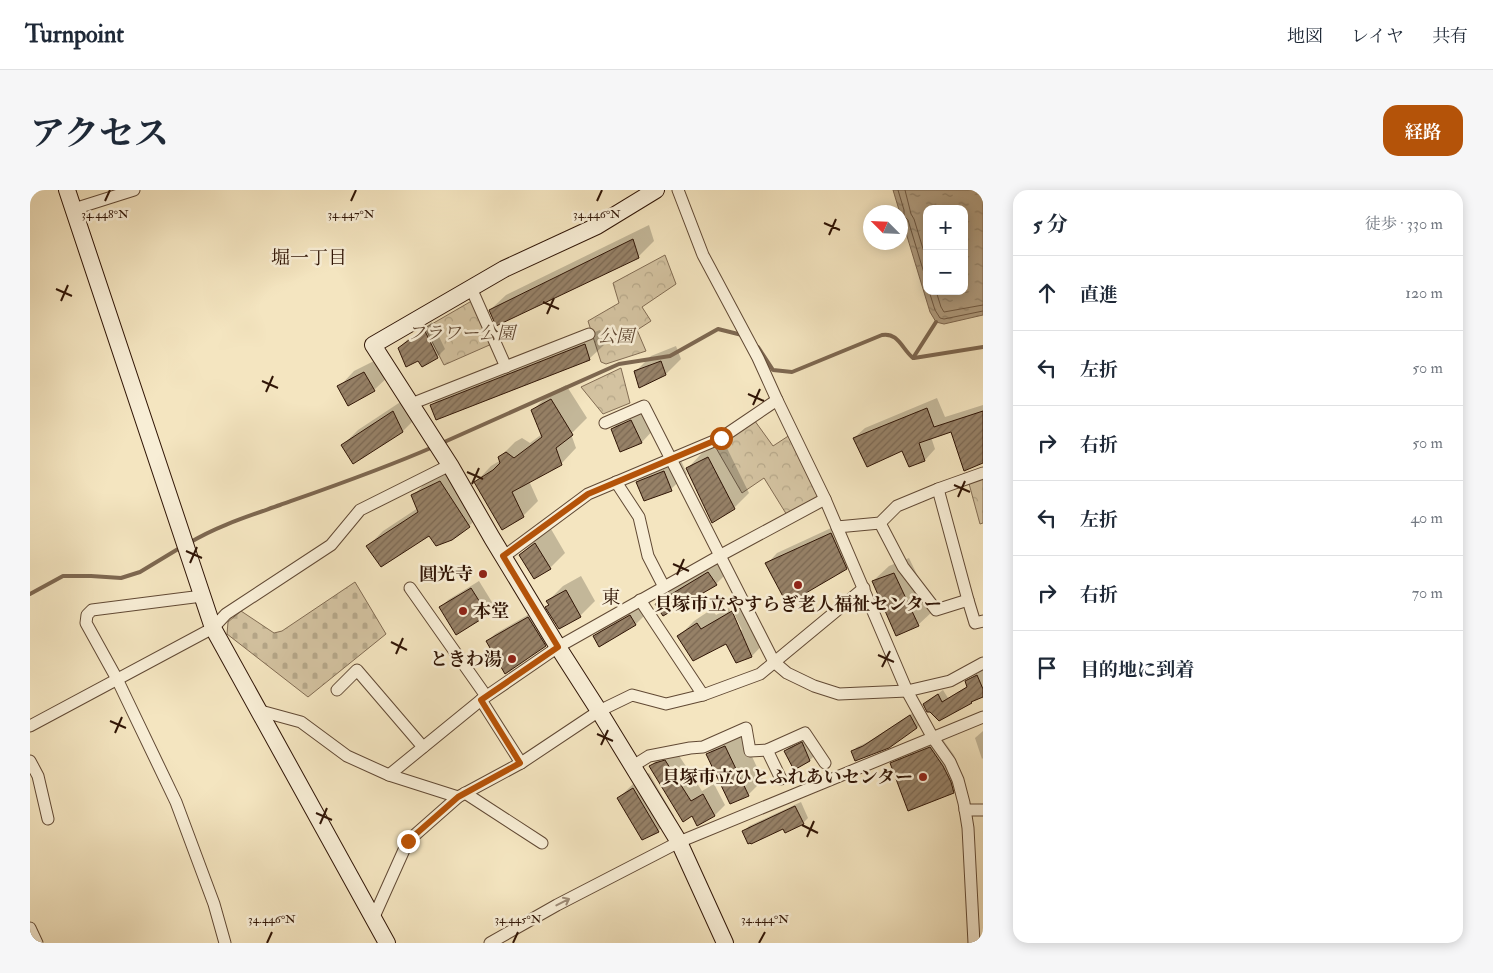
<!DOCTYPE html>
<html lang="ja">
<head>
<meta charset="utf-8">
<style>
	:root { --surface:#fff; --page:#f6f6f7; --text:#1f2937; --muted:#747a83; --line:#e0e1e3; --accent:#b45309 }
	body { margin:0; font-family:"IM FELL Double Pica","Noto Serif JP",serif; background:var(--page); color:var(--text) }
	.controls { position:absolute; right:15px; top:15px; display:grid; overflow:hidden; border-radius:10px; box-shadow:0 2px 12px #0003 }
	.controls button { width:45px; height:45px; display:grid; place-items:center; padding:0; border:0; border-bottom:1px solid var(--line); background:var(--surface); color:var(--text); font:25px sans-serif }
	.compass { position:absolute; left:833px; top:15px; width:45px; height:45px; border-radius:50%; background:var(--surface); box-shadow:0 2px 12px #0003; rotate:294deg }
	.stop { position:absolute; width:15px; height:15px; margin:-11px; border:4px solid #b45309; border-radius:50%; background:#fff }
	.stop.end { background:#b45309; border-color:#fff; box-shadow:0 1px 5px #0008 }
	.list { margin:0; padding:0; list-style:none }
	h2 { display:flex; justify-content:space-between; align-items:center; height:65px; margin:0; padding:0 20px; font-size:21px }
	h2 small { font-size:16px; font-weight:400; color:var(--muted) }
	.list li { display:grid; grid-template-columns:32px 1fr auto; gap:15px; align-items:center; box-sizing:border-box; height:75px; padding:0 20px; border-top:1px solid var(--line) }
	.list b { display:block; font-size:19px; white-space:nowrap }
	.list em { font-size:16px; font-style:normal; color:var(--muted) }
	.icon { flex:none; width:28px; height:28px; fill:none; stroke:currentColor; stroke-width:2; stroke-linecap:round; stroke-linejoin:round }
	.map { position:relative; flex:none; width:953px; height:753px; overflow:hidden; border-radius:15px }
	header { display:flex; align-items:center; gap:30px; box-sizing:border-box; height:70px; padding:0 25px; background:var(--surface); border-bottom:1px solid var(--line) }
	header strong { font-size:24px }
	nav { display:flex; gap:28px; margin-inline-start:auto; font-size:18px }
	.intro { display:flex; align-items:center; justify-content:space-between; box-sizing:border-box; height:120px; padding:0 30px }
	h1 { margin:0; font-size:35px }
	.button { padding:12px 22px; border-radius:15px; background:var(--accent); color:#fff; font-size:18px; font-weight:700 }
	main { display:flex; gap:30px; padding:0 30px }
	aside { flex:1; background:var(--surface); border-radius:15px; box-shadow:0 2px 12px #0003 }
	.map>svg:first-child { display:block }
	.forest { fill:url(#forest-crowns); stroke:#826c53 }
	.cemetery { fill:url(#cemetery-stones); stroke:#826c53 }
	.water { fill:url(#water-ripples); stroke:#7d6750; fill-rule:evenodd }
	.shadow { fill:#0003 }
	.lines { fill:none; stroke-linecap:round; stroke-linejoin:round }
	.shore { stroke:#705a44; stroke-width:1 }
	.stream { stroke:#7d6750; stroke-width:4 }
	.building { fill:url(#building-hatch); stroke:#301506 }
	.street-casing { stroke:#614934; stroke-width:13 }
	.secondary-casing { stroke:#301506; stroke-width:18 }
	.street { stroke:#f8eed6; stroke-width:11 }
	.secondary { stroke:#f8eed6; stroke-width:16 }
	.oneway { stroke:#9e8c78 }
	.route { stroke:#b45309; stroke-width:6 }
	.ticks { fill:none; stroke:#301506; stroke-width:2 }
	.poi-dot { fill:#8f2418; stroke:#f8eed6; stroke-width:2 }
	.labels { text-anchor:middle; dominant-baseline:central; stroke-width:5; stroke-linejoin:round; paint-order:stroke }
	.park-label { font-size:18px; font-style:italic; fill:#614934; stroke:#f8eed6 }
	.poi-label { font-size:18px; font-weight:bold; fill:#301506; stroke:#f8eed6; text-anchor:end }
	.neighbourhood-label { font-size:19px; fill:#301506; stroke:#f8eed6 }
	.ticks-label { font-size:12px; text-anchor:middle; fill:#301506; stroke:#f8eed6; stroke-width:5; stroke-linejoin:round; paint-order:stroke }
</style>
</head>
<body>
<header>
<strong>Turnpoint</strong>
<nav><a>地図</a><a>レイヤ</a><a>共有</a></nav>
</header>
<div class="intro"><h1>アクセス</h1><a class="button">経路</a></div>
<main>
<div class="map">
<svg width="953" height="753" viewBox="0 0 953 753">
	<defs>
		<pattern id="forest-crowns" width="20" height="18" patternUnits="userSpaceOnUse" patternTransform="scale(1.25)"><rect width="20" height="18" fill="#d3c2a0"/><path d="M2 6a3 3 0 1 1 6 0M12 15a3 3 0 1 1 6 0" fill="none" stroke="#b5a688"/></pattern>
		<pattern id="cemetery-stones" width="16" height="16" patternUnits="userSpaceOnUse" patternTransform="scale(1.25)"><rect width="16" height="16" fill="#d3c2a0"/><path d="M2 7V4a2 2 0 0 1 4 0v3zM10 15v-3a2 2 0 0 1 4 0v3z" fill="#b5a688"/></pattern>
		<pattern id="water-ripples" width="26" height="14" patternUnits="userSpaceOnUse" patternTransform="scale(1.25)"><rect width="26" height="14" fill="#b19e81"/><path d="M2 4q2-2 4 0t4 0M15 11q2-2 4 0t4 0" fill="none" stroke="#908068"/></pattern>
		<pattern id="building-hatch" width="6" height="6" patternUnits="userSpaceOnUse" patternTransform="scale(1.25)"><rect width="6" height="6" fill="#968167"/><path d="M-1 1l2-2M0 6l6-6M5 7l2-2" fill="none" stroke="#7b6853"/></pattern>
	</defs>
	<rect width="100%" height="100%" fill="#f4e5c0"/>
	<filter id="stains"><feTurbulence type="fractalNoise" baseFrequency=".004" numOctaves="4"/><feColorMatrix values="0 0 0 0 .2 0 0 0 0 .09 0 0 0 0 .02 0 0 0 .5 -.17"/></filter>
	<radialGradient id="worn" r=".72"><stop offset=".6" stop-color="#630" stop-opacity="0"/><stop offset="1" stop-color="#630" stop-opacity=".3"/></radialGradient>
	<g class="forest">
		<path d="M635 65 646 94 612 117 621 131 607 140 616 161 576 174 571 172 558 131 589 113 583 93Z"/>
		<path d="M445 109 464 153 414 175 395 138Z"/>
		<path d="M591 178 600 213 573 224 551 197Z"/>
		<path d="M722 227 743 256 763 243 795 309 760 330 734 288 712 303 682 251Z"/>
		<path d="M953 284V333L950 334 938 290Z"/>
	</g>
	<path class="cemetery" d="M325 392 356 444 278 507 197 444 198 432 211 421 244 443 252 441Z"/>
	<path class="water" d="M863 0H953V125L914 134 906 132 900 122ZM897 19H934V101H897Z"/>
	<g class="shadow">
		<path d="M619 35 624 51 608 67 460 120 476 105Z"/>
		<path d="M402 132 415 159 407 167 389 170 369 158 377 150Z"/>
		<path d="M570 140 575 154 559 169 402 215 417 200Z"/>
		<path d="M646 156 651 169 636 184 605 182 621 166Z"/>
		<path d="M350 168 360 185 344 200 309 197 324 181Z"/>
		<path d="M536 195 557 228 541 244 546 258 531 274 499 291 508 311 493 326 446 292 461 276 471 270 470 267 485 252 492 248 500 253 512 244 503 220 518 205Z"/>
		<path d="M378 207 388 226 373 241 313 255 328 240Z"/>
		<path d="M907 208 915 227 953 215V272L935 279 922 241 901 247 905 259 895 270 873 260 824 248 835 238Z"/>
		<path d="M617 215 627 236 612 252 590 260 582 239 597 224Z"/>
		<path d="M694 252 719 303 704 318 657 279 672 263Z"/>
		<path d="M649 266 657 284 641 299 615 309 607 292 623 277Z"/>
		<path d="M426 276 454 321 439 336 338 356 353 341 388 318 383 306 398 290Z"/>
		<path d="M812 333 826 368 816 378 737 374 747 363Z"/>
		<path d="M521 339 535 363 520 378 490 365 505 350Z"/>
		<path d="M694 367 701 379 686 394 627 414 642 399Z"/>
		<path d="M879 368 904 420 888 435 843 391 859 376Z"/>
		<path d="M551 386 565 411 550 426 520 414 518 411 533 396Z"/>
		<path d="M449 391 465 417 457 424 410 418 418 410Z"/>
		<path d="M717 407 737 450 722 466 707 472 697 452 649 446 664 431 682 419 686 425 699 418 709 440H712L701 417Z"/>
		<path d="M616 410 621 419 606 434 570 455 565 446 580 431Z"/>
		<path d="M506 420 523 448 515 455 458 451 465 444Z"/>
		<path d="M953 480V505L944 509 941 512 894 514 913 500 918 508 938 496 937 492 942 487Z"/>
		<path d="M884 522 891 533 887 538 823 561 827 557 838 552Z"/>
		<path d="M710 541 733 590 718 605 678 564 693 549Z"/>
		<path d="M953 541V568L952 569 945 548Z"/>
		<path d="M911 547 924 565 931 582 933 592 923 602 861 574 872 563Z"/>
		<path d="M777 548 785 565 780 570 755 561 760 556Z"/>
		<path d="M646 561 672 601 684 594 695 615 685 625 668 634 662 624 620 577 631 566Z"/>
		<path d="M619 583 644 626 628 641 613 648 588 609 604 593Z"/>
		<path d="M771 612 778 628 773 633 753 637 714 641 719 636Z"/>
	</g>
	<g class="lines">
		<g class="shore">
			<path d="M868 0 874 20V26L878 30 897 93"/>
			<path d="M875 0 881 24 884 29 897 72"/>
			<path d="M899 101 905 120 910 128 914 129 953 121"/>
			<path d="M906 101 911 117 914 122 953 115"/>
		</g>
		<g class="stream">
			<path d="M728 157 743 180 762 182 852 145C868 142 872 159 883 168L906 132"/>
			<path d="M884 168 953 157"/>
			<path d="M412 253 589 174 640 166 688 139 712 145"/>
			<path d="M159 353C187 336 219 326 250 315 301 297 353 279 403 257"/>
			<path d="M0 404 33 386H61L91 388 110 382 153 356"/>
		</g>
	</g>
	<g class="building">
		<path d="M603 49 609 68 466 136 459 120Z"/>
		<path d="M394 139 408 168 392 177 388 171 376 177 368 158Z"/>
		<path d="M555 154 560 170 406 230 400 215Z"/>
		<path d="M631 171 636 185 609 198 604 181Z"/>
		<path d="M334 182 345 201 318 216 307 196Z"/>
		<path d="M521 209 543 245 526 258 532 275 482 302 494 327 472 340 444 292 463 280 470 273 468 267 476 262 484 268 512 247 501 220Z"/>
		<path d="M897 218 904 237 953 221V273L934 281 921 242 889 253 895 271 879 277 872 261 837 277 823 248Z"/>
		<path d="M363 221 373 242 323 274 311 255Z"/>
		<path d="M601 230 612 253 590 262 581 239Z"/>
		<path d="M678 267 705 319 682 333 656 278Z"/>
		<path d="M634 281 642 301 614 311 606 292Z"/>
		<path d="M410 291 440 337 422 350 406 356 399 346 351 377 336 356 388 322 381 305Z"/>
		<path d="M801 343 817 379 757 414 735 373Z"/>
		<path d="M505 353 521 379 504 389 489 365Z"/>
		<path d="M678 382 687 395 633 426 625 414Z"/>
		<path d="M864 383 889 436 866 446 842 391Z"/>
		<path d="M441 398 458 425 426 445 409 417Z"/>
		<path d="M536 400 551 427 529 439 515 417 519 415 516 411Z"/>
		<path d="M702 421 722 467 706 473 696 454 663 471 647 446 667 433 671 439Z"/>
		<path d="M600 425 606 435 569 457 563 446Z"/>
		<path d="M498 427 516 456 475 484 456 451Z"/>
		<path d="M947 485 953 499V507L941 512 942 513 909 531 900 522H897L893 514 908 504 912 512 937 497 935 491Z"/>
		<path d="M880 525 887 538 859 558 825 571 821 561 833 556Z"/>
		<path d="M772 552 780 571 764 580 754 561Z"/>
		<path d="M695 556 719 606 700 614 676 564Z"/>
		<path d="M900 557 913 576 921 592 924 603 878 621 860 573Z"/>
		<path d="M635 570 661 611 673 604 685 626 667 636 662 626 653 632 619 576 625 573Z"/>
		<path d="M603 598 629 642 612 650 587 608Z"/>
		<path d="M765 616 774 634 755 643 753 639 721 654 720 653 718 654 712 641Z"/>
	</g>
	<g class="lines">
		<defs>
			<g id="street">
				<path d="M648 0 673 65 728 168 747 210 795 309 877 501 903 548 920 572 928 590 934 613 938 638 944 753"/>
				<path d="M44 19 104 0"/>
				<path d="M441 98 476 177"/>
				<path d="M381 214 559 144"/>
				<path d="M575 233 614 216 744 472 757 483 784 496 809 504 877 501 920 491 953 473"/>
				<path d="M586 292 609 327 618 366 634 397"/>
				<path d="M908 299 938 410 945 433 953 431"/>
				<path d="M850 333 873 377 906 420 938 410"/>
				<path d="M807 337 850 333 867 316 908 299 953 283"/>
				<path d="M473 367 558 304 691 248 747 210"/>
				<path d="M380 398 456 506"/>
				<path d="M172 406 62 420 57 425 56 433 87 489 146 612 184 714 195 753"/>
				<path d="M610 410 673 505"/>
				<path d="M307 500 327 480 393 557"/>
				<path d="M451 510 491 573"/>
				<path d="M227 520 271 532 317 566 359 585 428 607"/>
				<path d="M0 536 183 438 196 424 301 355 330 320 420 275"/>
				<path d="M737 560 751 589"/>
				<path d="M0 571 8 586 18 629"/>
				<path d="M603 576 619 566 660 558 673 557 716 538 720 561 737 560 775 543 795 573"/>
				<path d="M359 585 451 510 528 457 691 365 795 309"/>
				<path d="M435 603 512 653"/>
				<path d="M935 620H953"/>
				<path d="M343 729 378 651 428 607 491 573 569 521 602 505 636 514 673 505 730 484 834 398"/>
				<path d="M0 738 7 753"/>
				<path d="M460 753 527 715 649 652 953 527"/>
			</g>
			<g id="secondary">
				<path d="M37 0 183 438 357 753"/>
				<path d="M626 0 567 36 474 79 343 155 420 275 462 348 528 457 569 521 649 652 695 753"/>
			</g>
		</defs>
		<use href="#street" class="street-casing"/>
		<use href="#secondary" class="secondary-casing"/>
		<use href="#street" class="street"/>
		<use href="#secondary" class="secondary"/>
	</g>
	<defs><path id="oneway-shaft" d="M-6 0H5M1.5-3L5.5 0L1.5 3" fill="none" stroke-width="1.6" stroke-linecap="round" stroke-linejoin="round" transform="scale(1.25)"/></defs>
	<use class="oneway" href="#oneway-shaft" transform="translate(533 712) rotate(-27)"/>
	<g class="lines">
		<path class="route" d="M378 651 428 607 490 573 451 510 528 457 473 366 558 304 691 248"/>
	</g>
	<path class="ticks" d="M75 11 80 0M321 11 326 0M567 11 572 0M794 33 810 40M799 45 806 29M26 99 42 106M31 111 38 95M513 112 529 119M517 124 524 108M232 191 248 198M236 202 243 186M718 204 734 211M723 215 730 199M437 282 453 289M442 294 449 278M924 295 940 302M928 307 935 291M156 361 172 368M160 373 167 357M643 374 659 381M647 385 654 369M361 452 377 460M366 464 373 448M848 465 864 472M852 477 860 461M80 531 96 538M85 543 92 527M567 544 583 551M571 555 578 540M286 623 302 630M290 634 297 618M772 635 788 643M777 647 784 631M237 753 242 742M483 753 488 742M729 753 735 742"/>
	<g class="poi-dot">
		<circle cx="453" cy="384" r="5"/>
		<circle cx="768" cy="395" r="5"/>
		<circle cx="433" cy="421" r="5"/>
		<circle cx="482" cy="469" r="5"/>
		<circle cx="893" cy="587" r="5"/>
	</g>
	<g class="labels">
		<g class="park-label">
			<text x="431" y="143">フラワー公園</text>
			<text x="586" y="146">公園</text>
		</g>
		<g class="poi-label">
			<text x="443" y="384">圓光寺</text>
			<text x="768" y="414" text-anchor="middle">貝塚市立やすらぎ老人福祉センター</text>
			<text x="443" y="421" text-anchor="start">本堂</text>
			<text x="472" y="469">ときわ湯</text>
			<text x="883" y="587">貝塚市立ひとふれあいセンター</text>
		</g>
		<g class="neighbourhood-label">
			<text x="279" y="68">堀一丁目</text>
			<text x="581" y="408">東</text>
		</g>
	</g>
	<g class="ticks-label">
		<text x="75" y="28">34.448°N</text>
		<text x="321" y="28">34.447°N</text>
		<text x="567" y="28">34.446°N</text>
		<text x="242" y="733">34.446°N</text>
		<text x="488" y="733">34.445°N</text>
		<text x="735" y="733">34.444°N</text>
	</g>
	<rect width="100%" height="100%" filter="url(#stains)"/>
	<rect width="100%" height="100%" fill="url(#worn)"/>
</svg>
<div class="controls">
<button>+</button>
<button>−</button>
</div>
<svg class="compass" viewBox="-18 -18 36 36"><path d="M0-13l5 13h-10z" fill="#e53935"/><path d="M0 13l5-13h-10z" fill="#747a83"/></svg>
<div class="stop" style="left:691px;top:248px"></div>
<div class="stop end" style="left:378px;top:651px"></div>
</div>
<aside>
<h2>5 分<small>徒歩 · 330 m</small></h2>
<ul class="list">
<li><svg class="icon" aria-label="ahead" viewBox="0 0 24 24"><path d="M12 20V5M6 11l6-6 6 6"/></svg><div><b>直進</b></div><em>120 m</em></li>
<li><svg class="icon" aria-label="left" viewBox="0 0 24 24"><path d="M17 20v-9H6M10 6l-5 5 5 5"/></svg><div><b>左折</b></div><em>50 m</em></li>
<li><svg class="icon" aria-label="right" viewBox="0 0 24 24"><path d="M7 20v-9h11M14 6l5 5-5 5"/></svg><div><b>右折</b></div><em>50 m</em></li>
<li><svg class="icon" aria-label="left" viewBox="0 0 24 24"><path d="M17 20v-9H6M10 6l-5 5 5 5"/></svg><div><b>左折</b></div><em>40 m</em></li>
<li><svg class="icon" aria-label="right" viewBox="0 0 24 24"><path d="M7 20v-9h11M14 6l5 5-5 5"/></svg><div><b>右折</b></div><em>70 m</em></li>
<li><svg class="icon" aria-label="arrive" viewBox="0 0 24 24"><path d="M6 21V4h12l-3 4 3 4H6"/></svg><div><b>目的地に到着</b></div></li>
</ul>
</aside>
</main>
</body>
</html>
